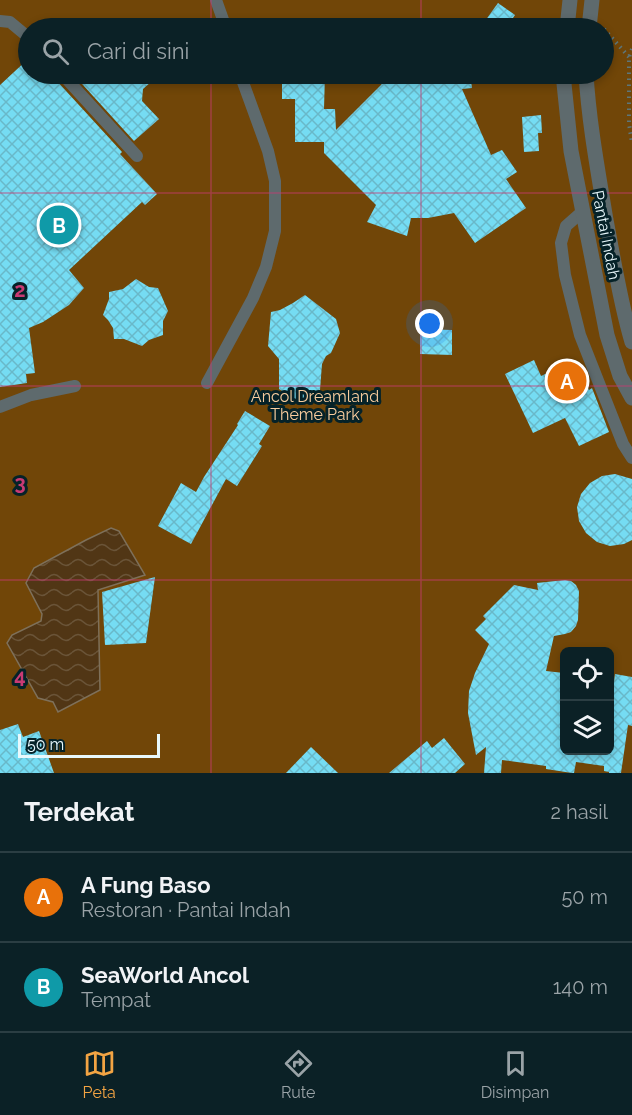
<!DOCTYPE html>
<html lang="id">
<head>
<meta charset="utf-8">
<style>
	:root { --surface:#0b2126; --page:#14292e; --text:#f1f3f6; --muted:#9aa3a7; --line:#2b3e43; --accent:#f3a443 }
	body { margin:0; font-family:Raleway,sans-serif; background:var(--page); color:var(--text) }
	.controls { position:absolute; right:18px; bottom:18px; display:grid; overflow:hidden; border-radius:9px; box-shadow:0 3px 9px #0003 }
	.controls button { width:54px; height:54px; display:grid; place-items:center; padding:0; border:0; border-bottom:2px solid var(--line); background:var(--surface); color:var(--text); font:30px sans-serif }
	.scale { position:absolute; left:18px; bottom:15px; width:142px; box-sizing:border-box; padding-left:6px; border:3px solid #e8f8fc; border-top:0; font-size:16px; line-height:21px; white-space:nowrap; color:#e8f8fc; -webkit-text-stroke:4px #052228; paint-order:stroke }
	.you { position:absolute; left:430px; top:324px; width:21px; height:21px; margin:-15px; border:4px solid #fff; border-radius:50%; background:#1a73e8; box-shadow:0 0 0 9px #1a73e833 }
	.badge { display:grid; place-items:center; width:39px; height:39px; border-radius:50%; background:var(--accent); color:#fff; font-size:20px; font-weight:700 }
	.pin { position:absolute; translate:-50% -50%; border:3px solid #fff; box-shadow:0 2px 6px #0006 }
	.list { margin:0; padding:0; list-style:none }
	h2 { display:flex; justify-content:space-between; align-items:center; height:78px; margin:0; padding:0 24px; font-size:26px }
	h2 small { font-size:20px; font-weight:400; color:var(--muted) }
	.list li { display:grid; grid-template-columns:39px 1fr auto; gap:18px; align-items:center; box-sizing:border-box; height:90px; padding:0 24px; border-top:2px solid var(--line) }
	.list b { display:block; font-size:22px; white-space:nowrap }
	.list p { margin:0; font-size:20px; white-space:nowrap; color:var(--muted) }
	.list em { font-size:20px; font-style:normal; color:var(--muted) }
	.icon { flex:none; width:33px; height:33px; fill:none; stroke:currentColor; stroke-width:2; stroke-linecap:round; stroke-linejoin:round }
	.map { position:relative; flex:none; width:632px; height:773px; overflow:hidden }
	.search { position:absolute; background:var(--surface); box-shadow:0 3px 9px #0003; left:18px; right:18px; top:18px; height:66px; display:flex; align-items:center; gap:15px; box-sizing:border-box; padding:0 21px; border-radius:33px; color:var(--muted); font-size:22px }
	.sheet { height:258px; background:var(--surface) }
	nav { display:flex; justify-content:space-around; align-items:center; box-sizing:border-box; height:84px; border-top:2px solid var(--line); background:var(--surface); font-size:16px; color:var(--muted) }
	nav a { display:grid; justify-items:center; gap:3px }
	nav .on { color:var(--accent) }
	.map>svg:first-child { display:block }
	.green { fill:#714608; fill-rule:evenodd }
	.water { fill:url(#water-waves); stroke:#7e705a; stroke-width:1.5 }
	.building { fill:url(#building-cross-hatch) }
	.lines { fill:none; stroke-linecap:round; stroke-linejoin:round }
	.path { stroke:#5d767b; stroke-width:4; stroke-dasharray:1.5 4.5; stroke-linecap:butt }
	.service { stroke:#5e6a6d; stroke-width:12 }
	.tertiary { stroke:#5e6a6d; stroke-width:15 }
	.grid { fill:none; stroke:#c83a73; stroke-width:1.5; stroke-opacity:0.55 }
	.labels { text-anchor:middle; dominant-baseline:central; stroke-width:6; stroke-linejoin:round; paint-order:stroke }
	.street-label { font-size:16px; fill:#e8f8fc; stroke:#052228 }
	.park-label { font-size:16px; fill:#f9cd9e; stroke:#052228 }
	.grid-label { font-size:20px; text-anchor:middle; font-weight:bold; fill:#c83a73; stroke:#052228; stroke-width:6; stroke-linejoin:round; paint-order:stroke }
</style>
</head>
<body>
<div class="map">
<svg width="632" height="773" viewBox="0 0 632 773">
	<defs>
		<pattern id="water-waves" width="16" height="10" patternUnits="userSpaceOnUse" patternTransform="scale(1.5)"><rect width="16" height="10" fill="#513615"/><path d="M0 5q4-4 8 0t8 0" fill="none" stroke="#6a5438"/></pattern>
		<pattern id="building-cross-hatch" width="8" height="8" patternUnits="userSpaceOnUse" patternTransform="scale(1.5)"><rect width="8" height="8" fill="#75dcf3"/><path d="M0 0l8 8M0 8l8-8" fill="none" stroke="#69b8c9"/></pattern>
	</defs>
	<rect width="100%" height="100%" fill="#0f2c32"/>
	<path class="green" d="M0 0H632V773H0ZM28 28H604V74H28ZM564 652H610V750H564Z"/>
	<path class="water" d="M111 528 119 531 145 575 98 590 100 690 58 712 53 702 38 698 7 643 12 635 41 621 42 614 26 583 34 568 86 540Z"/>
	<g class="building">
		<path d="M498 3 515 15 506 28H480Z"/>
		<path d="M28 59V74H54L56 80 122 152 120 154 157 194 145 205 142 202 69 270 84 288 69 305 43 322 29 328 35 373 26 374 27 383 0 387V85Z"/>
		<path d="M73 74H160L143 89 142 101 159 119 134 141Z"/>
		<path d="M293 74H325L324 109H335L336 130 381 85 389 74H470L472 88 462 89 491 155 502 150 517 172 506 179 526 208 475 243 454 213 428 218H411L407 236 367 222 376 205 324 153V142H295V99H282V80H293Z"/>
		<path d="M541 115 542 133H538L539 151 524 152 522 117Z"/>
		<path d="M136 279 149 287 158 288 168 311 163 321V335L149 340 142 346 124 339H114L113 328 108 320 103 315 109 299V292L123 289Z"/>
		<path d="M305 295 336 319 340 333 331 353 326 356 322 364 320 390 298 401 279 389V359L268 346 271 312 280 310 293 303Z"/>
		<path d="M420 329 452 330V355L420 354Z"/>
		<path d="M534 360 541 376 575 360 589 390 592 388 609 432 579 446 565 418 533 433 505 374Z"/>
		<path d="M245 411 270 426 259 444 262 446 237 486 226 479 191 544 158 526 181 483 196 492 204 477 238 425 237 424Z"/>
		<path d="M615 474 632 479V540L624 544 610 546 597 542 586 533 579 521 577 507 581 494 590 483 602 476Z"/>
		<path d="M155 577 146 643 105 645 102 592Z"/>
		<path d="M565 580 571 581 576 585 579 591 578 620 576 626 571 632 565 634 554 636 546 671 564 673V750H609V697L612 698 615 674 632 677V726L628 725 621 773H609V772L604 771V766L576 762 574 773H572L546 769V766L502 760 501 773H484L486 747 476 755 468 713 469 691 475 673 489 644 475 630 486 619 483 616 514 585 538 590 537 583Z"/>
		<path d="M18 724 23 737 39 731 54 773H0V730Z"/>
		<path d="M444 738 465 764 455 773H389L427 741 432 748Z"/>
		<path d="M311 747 338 773H286Z"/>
	</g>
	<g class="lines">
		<g class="path">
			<path d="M604 29 629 57"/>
			<path d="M632 49 629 57V124L632 143"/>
		</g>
		<g class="service">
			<path d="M216 0 226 28"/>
			<path d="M0 21 10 22 28 37"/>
			<path d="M62 74 137 156"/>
			<path d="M583 211 566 226 561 243 565 275 580 335 623 444 632 458"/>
			<path d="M207 383 253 298 266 267 275 231V181L268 151 240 74"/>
			<path d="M0 407 31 395 75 386"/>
		</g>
		<g class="tertiary">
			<path d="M567 28 570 0"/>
			<path d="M589 28 592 0"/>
			<path d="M563 74 571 151 607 335 620 376 632 398"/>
			<path d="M586 74C589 123 598 171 606 220 614 261 620 302 632 342"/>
		</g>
	</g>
	<path class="grid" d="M211 0V28M421 0V28M211 74V773M421 74V773M0 193H632M0 386H632M0 580H632"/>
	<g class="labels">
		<g class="street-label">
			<text transform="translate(606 235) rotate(79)">Pantai Indah</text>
		</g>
		<g class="park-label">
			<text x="315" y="396">Ancol Dreamland<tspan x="315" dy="18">Theme Park</tspan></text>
		</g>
	</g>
	<g class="grid-label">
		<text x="20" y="297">2</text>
		<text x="20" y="490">3</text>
		<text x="20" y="683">4</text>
	</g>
</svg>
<div class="controls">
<button><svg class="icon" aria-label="locate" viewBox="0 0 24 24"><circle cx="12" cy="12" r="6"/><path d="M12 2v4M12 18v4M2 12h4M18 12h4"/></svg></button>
<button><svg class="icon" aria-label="layers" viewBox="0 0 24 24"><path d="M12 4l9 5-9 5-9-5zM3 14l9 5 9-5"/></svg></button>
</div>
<div class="scale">50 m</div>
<div class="you"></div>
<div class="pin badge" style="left:567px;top:381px;background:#e8710a">A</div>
<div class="pin badge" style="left:59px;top:225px;background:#0f9aa8">B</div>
<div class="search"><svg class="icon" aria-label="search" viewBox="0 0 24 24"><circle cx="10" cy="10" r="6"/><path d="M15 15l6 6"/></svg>Cari di sini</div>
</div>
<section class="sheet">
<h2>Terdekat<small>2 hasil</small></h2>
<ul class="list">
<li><span class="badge" style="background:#e8710a">A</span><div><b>A Fung Baso</b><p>Restoran · Pantai Indah</p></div><em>50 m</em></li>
<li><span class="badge" style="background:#0f9aa8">B</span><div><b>SeaWorld Ancol</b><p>Tempat</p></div><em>140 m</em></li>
</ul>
</section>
<nav>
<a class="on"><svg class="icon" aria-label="map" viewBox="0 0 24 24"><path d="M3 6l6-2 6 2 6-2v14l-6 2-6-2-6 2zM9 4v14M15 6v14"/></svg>Peta</a>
<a><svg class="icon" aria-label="directions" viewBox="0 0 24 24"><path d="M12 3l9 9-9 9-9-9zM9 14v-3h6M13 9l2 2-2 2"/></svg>Rute</a>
<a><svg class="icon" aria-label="saved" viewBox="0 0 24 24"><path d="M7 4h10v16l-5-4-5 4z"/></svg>Disimpan</a>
</nav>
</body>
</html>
